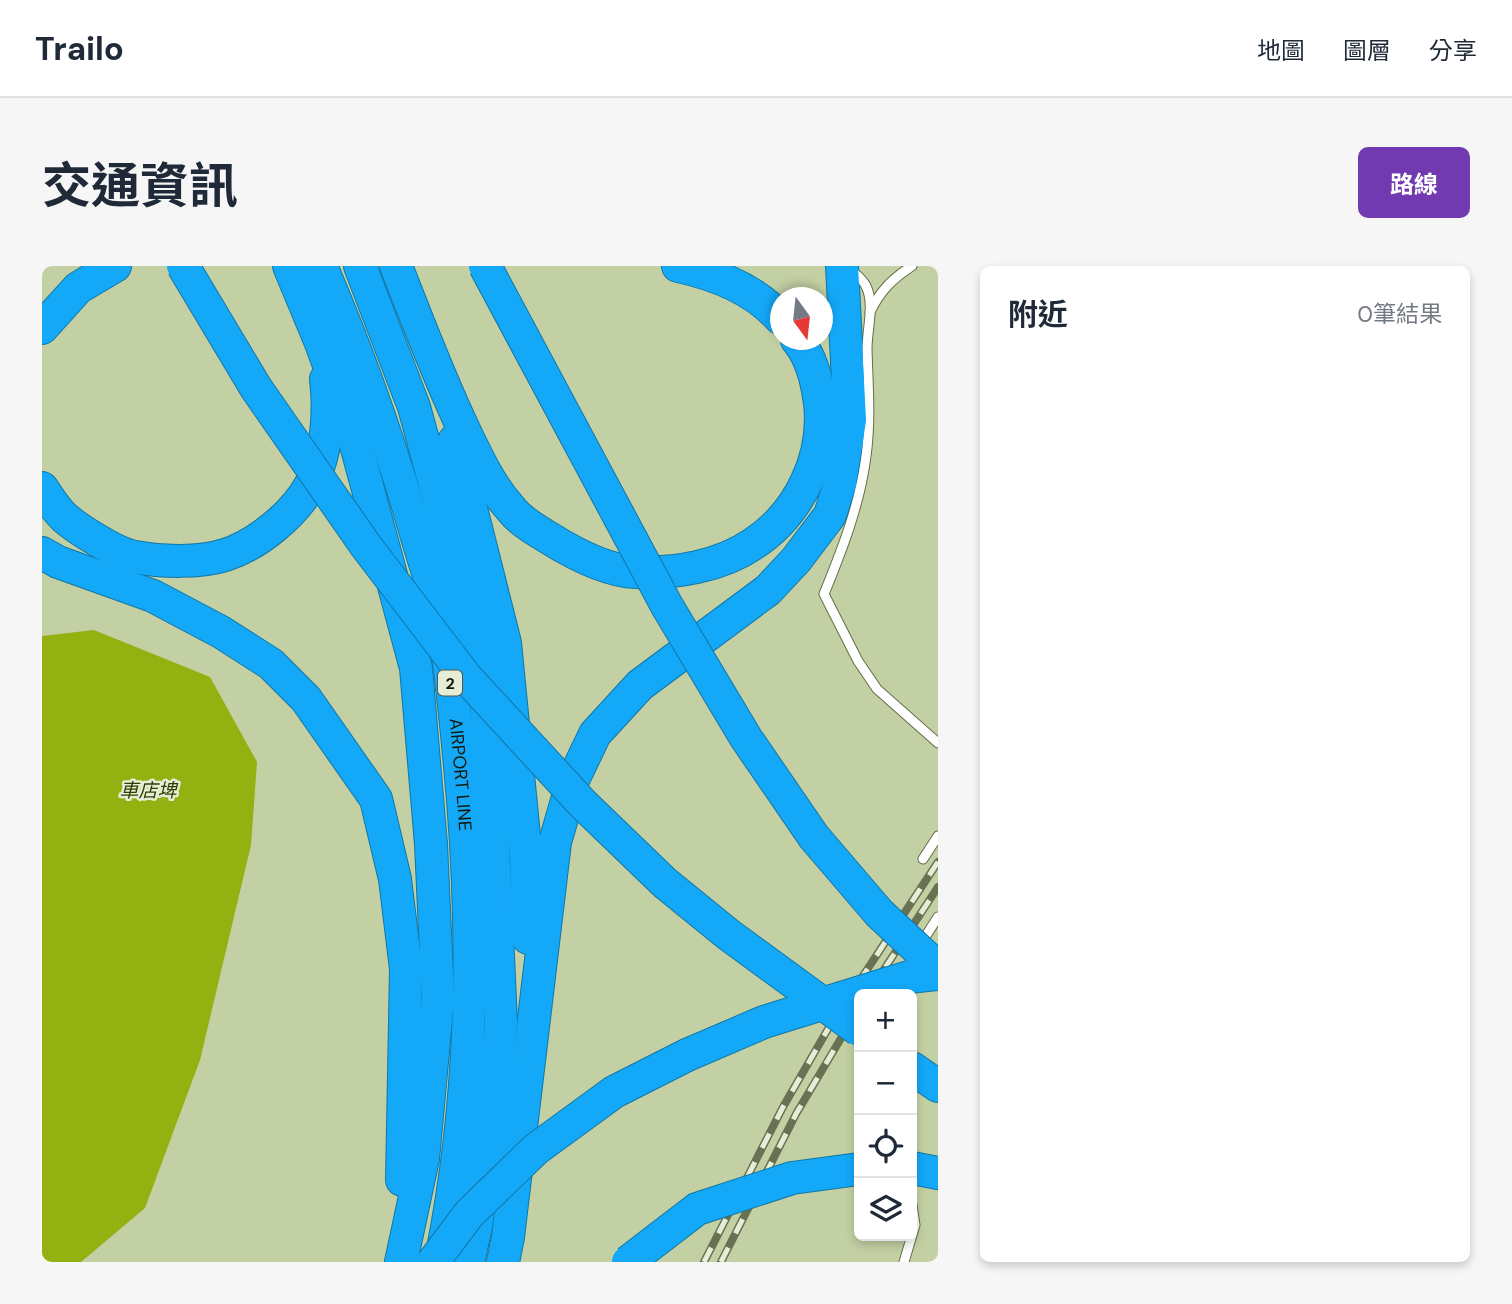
<!DOCTYPE html>
<html lang="zh-TW">
<head>
<meta charset="utf-8">
<style>
	:root { --surface:#fff; --page:#f6f6f7; --text:#1f2937; --muted:#747a83; --line:#e0e1e3; --accent:#713ab0 }
	body { margin:0; font-family:"DM Sans","Noto Sans TC",sans-serif; background:var(--page); color:var(--text) }
	.controls { position:absolute; right:21px; bottom:21px; display:grid; overflow:hidden; border-radius:10px; box-shadow:0 4px 10px #0003 }
	.controls button { width:63px; height:63px; display:grid; place-items:center; padding:0; border:0; border-bottom:2px solid var(--line); background:var(--surface); color:var(--text); font:35px sans-serif }
	.compass { position:absolute; left:728px; top:21px; width:63px; height:63px; border-radius:50%; background:var(--surface); box-shadow:0 4px 10px #0003; rotate:165deg }
	.list { margin:0; padding:0; list-style:none }
	h2 { display:flex; justify-content:space-between; align-items:center; height:91px; margin:0; padding:0 28px; font-size:30px }
	h2 small { font-size:23px; font-weight:400; color:var(--muted) }
	.icon { flex:none; width:38px; height:38px; fill:none; stroke:currentColor; stroke-width:2; stroke-linecap:round; stroke-linejoin:round }
	.map { position:relative; flex:none; width:896px; height:996px; overflow:hidden; border-radius:10px }
	header { display:flex; align-items:center; gap:42px; box-sizing:border-box; height:98px; padding:0 35px; background:var(--surface); border-bottom:2px solid var(--line) }
	header strong { font-size:33px }
	nav { display:flex; gap:38px; margin-inline-start:auto; font-size:24px }
	.intro { display:flex; align-items:center; justify-content:space-between; box-sizing:border-box; height:168px; padding:0 42px }
	h1 { margin:0; font-size:49px }
	.button { padding:18px 32px; border-radius:10px; background:var(--accent); color:#fff; font-size:24px; font-weight:700 }
	main { display:flex; gap:42px; padding:0 42px }
	aside { flex:1; background:var(--surface); border-radius:10px; box-shadow:0 4px 10px #0003 }
	.map>svg:first-child { display:block }
	.water { fill:#93b110 }
	.lines { fill:none; stroke-linecap:round; stroke-linejoin:round }
	.service-casing { stroke:#636e46; stroke-width:11 }
	.motorway-casing { stroke:#1376a4; stroke-width:34 }
	.service { stroke:#fff; stroke-width:9 }
	.motorway { stroke:#13a8f8; stroke-width:32 }
	.rail-casing { stroke:#697153; stroke-width:8 }
	.rail { stroke:#e6edd7; stroke-width:5; stroke-dasharray:16; stroke-linecap:butt }
	.motorway-bridge-casing { stroke:#1376a4; stroke-width:34; stroke-linecap:butt }
	.motorway-bridge { stroke:#13a8f8; stroke-width:32 }
	.labels { text-anchor:middle; dominant-baseline:central; stroke-width:5; stroke-linejoin:round; paint-order:stroke }
	.shield { fill:#e6edd7; stroke:#525845; stroke-width:2 }
	.shield-label { font-size:16px; font-weight:bold; fill:#131807 }
	.street-label { font-size:18px; fill:#131807; stroke:#e6edd7 }
	.water-label { font-size:19px; font-style:italic; fill:#303c01; stroke:#e6edd7 }
</style>
</head>
<body>
<header>
<strong>Trailo</strong>
<nav><a>地圖</a><a>圖層</a><a>分享</a></nav>
</header>
<div class="intro"><h1>交通資訊</h1><a class="button">路線</a></div>
<main>
<div class="map">
<svg width="896" height="996" viewBox="0 0 896 996">
	<rect width="100%" height="100%" fill="#c3d0a3"/>
	<path class="water" d="M52 364 168 411 215 496 209 579 158 794 103 942 39 996H0V370Z"/>
	<g class="lines">
		<defs>
			<g id="service">
				<path d="M809 4C814 8 821 14 824 20 833 38 825 63 825 83 826 118 829 155 824 190 818 238 800 284 782 328L816 395 835 423 896 477"/>
				<path d="M828 46C838 25 850 13 870 0"/>
				<path d="M881 593 896 570"/>
				<path d="M878 679 896 651"/>
				<path d="M862 996 873 959 870 939"/>
			</g>
			<g id="motorway">
				<path d="M247 0 279 77 309 160 374 402 389 578 396 731 381 893 359 996"/>
				<path id="s1" d="M279 0C316 86 347 174 373 264 383 299 396 335 403 371 412 425 416 480 421 534 433 688 430 837 400 988"/>
				<path d="M318 0 372 141 443 403 459 757 451 842 434 960 426 996"/>
				<path d="M354 0C376 56 397 112 423 166 436 193 449 221 469 243 478 255 494 264 507 272 531 287 565 305 594 306 633 308 679 300 711 278 757 248 784 192 778 137 775 115 770 91 755 74"/>
				<path d="M636 0C673 8 712 23 738 52"/>
				<path d="M0 62 36 22 73 0"/>
				<path d="M412 175 463 377 484 590 486 672"/>
				<path d="M0 222C7 232 14 244 23 252 37 264 75 288 93 291 119 296 158 297 183 289 215 279 253 248 269 218 285 187 288 148 284 113"/>
				<path d="M0 287 16 296 111 330 179 366 229 398 264 433 334 533 353 613 364 703 360 914"/>
				<path d="M870 802 896 820"/>
				<path d="M870 902 896 907"/>
				<path d="M461 996 466 971 513 576 531 514 553 468 598 419 726 324 754 294 788 249 798 217 808 154 800 0"/>
			</g>
		</defs>
		<use href="#service" class="service-casing"/>
		<use href="#motorway" class="motorway-casing"/>
		<use href="#service" class="service"/>
		<use href="#motorway" class="motorway"/>
		<defs>
			<g id="rail">
				<path d="M826 728 896 621"/>
				<path d="M662 996 741 841 786 763 896 596"/>
				<path d="M679 996 754 848 817 742"/>
			</g>
		</defs>
		<use href="#rail" class="rail-casing"/>
		<use href="#rail" class="rail"/>
		<defs>
			<g id="motorway-bridge">
				<path d="M141 0 214 122 324 280 424 411 541 538 623 617 687 669 817 764"/>
				<path d="M443 0 625 340 704 472 772 571 837 647 896 702"/>
				<path d="M391 996 427 948 494 883 572 826 645 789 722 756 867 711 896 708"/>
				<path d="M586 996 655 943 750 912 817 903"/>
			</g>
		</defs>
		<use href="#motorway-bridge" class="motorway-bridge-casing"/>
		<use href="#motorway-bridge" class="motorway-bridge"/>
	</g>
	<g class="labels">
		<rect class="shield" x="396" y="404.5" width="24" height="25" rx="5"/>
		<g class="shield-label">
			<text x="408" y="417">2</text>
		</g>
		<g class="street-label">
			<text stroke="none"><textPath href="#s1" startOffset="530">AIRPORT LINE</textPath></text>
		</g>
		<g class="water-label">
			<text x="106" y="524">車店埤</text>
		</g>
	</g>
</svg>
<div class="controls">
<button>+</button>
<button>−</button>
<button><svg class="icon" aria-label="locate" viewBox="0 0 24 24"><circle cx="12" cy="12" r="6"/><path d="M12 2v4M12 18v4M2 12h4M18 12h4"/></svg></button>
<button><svg class="icon" aria-label="layers" viewBox="0 0 24 24"><path d="M12 4l9 5-9 5-9-5zM3 14l9 5 9-5"/></svg></button>
</div>
<svg class="compass" viewBox="-18 -18 36 36"><path d="M0-13l5 13h-10z" fill="#e53935"/><path d="M0 13l5-13h-10z" fill="#747a83"/></svg>
</div>
<aside>
<h2>附近<small>0筆結果</small></h2>
<ul class="list">
</ul>
</aside>
</main>
</body>
</html>
